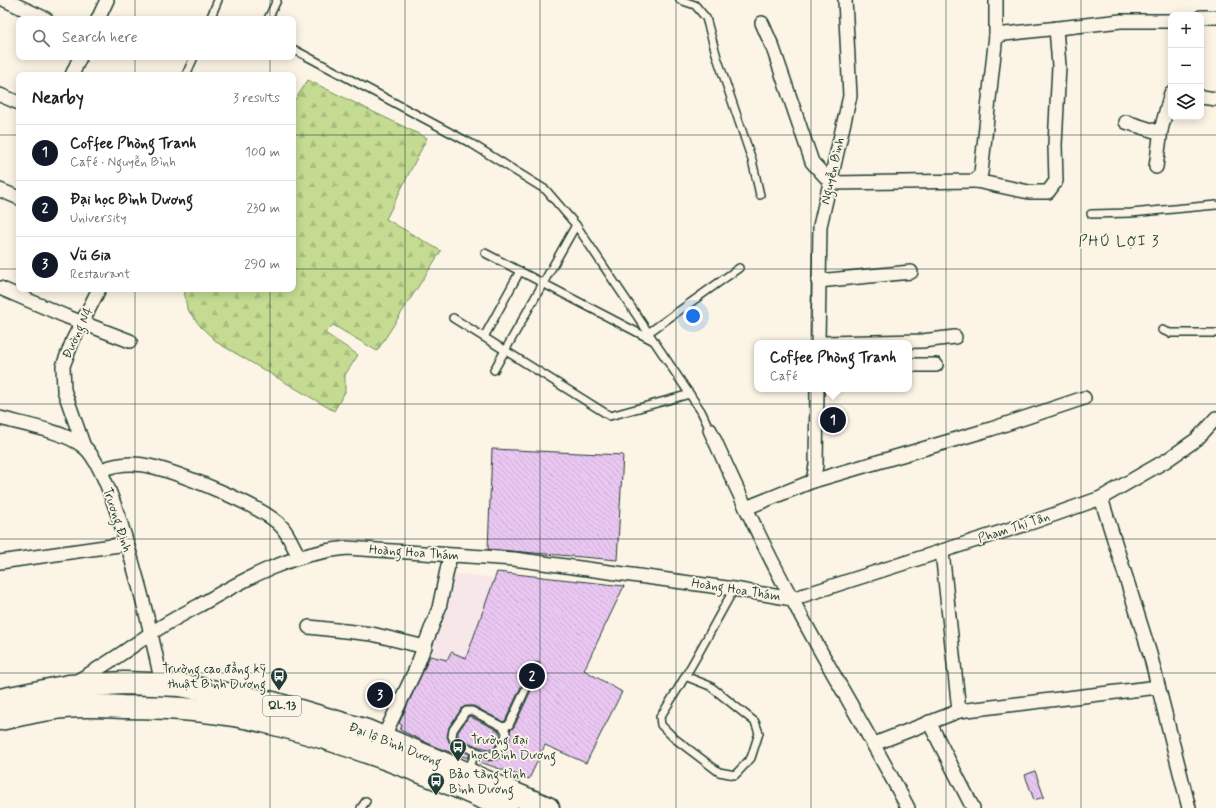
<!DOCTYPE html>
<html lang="en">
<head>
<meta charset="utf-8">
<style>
	:root { --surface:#fff; --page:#f6f6f6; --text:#222; --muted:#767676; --line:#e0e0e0; --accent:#111827 }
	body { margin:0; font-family:Mynerve,sans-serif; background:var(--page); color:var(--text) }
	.controls { position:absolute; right:12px; top:12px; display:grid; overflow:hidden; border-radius:8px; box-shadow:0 2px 10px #0003 }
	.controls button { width:36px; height:36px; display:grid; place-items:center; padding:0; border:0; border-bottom:1px solid var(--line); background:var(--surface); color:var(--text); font:20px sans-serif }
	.you { position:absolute; left:693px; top:316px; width:14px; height:14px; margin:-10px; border:3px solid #fff; border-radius:50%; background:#1a73e8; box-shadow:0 0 0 6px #1a73e833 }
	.badge { display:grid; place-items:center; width:26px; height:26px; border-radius:50%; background:var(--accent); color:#fff; font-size:13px; font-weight:700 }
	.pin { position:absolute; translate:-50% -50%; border:2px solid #fff; box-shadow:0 1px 4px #0006 }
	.popup { position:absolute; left:754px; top:340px; width:158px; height:52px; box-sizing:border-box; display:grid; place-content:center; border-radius:8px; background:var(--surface); filter:drop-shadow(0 1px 3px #0005); font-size:13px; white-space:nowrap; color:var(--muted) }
	.popup b { font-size:15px; color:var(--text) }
	.popup::after { content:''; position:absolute; left:50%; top:100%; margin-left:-8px; border:8px solid transparent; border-top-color:var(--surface) }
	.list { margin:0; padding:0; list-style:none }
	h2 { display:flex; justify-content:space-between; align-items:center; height:52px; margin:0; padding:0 16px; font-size:17px }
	h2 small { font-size:13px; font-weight:400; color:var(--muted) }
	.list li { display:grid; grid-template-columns:26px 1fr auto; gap:12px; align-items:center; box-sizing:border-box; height:56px; padding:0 16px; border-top:1px solid var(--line) }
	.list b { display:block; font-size:15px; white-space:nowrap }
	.list p { margin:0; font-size:13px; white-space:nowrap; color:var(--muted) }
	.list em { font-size:13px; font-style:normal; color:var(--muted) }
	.icon { flex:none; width:22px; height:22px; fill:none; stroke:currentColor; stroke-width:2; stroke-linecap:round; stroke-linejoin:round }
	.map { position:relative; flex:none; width:1216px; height:808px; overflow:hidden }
	.search { position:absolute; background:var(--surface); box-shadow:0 2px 10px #0003; left:16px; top:16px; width:280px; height:44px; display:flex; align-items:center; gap:10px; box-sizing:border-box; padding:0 14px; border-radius:8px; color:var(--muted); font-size:15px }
	.panel { position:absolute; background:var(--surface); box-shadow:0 2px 10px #0003; left:16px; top:72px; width:280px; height:220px; border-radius:8px }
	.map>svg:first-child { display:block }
	.built { fill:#f7e7e9 }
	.forest { fill:url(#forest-firs); stroke:#728c62 }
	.building { fill:url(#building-back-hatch); stroke:#1f3d34 }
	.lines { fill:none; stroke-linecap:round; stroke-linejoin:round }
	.service-casing { stroke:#1f3d34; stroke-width:10 }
	.minor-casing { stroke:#1f3d34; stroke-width:16 }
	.trunk-casing { stroke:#1f3d34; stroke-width:25 }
	.service { stroke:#fcf5e5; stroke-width:7 }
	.minor { stroke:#fcf5e5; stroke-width:13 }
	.trunk { stroke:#fcf5e5; stroke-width:22 }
	.grid { fill:none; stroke:#1f3d34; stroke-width:1; stroke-opacity:0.55 }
	.labels { text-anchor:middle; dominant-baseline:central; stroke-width:3.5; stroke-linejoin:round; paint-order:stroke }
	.shield { fill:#fcf5e5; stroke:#617469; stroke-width:1 }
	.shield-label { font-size:12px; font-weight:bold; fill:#1f3d34 }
	.street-label { font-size:13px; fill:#1f3d34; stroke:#fcf5e5 }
	.poi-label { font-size:13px; fill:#1f3d34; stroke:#fcf5e5; text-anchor:start }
	.quarter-label { font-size:15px; letter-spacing:1px; fill:#1f3d34; stroke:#fcf5e5 }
</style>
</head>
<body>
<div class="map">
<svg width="1216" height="808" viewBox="0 0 1216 808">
	<defs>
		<pattern id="forest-firs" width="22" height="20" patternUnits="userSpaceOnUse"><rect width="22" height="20" fill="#c4db91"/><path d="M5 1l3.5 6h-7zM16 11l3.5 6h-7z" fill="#a8bd7e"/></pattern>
		<pattern id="building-back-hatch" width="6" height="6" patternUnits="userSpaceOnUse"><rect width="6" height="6" fill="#eac7f2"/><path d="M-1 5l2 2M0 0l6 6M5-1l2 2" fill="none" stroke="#c8acd0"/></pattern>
	</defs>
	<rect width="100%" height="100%" fill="#fcf5e5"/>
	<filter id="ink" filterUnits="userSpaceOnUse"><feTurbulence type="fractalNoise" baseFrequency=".025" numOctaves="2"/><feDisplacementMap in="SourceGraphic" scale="8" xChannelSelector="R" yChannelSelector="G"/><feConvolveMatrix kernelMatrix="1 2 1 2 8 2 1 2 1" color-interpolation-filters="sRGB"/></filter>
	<g filter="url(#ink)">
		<path class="built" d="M449 573 495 578 457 683 431 745 393 729Z"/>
		<path class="forest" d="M308 80 427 138 386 219 441 251 377 351 333 325 325 333 358 355 345 375V392L334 411 218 343 201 327 187 309 184 289H293V103Z"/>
		<g class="building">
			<path d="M492 449 623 455 617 560 488 549Z"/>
			<path d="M497 572 624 586 584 670 622 692 586 763 545 745 529 779 477 761 479 758 489 761 500 758 509 742 510 730 514 727 541 669 540 664 538 662 531 665 505 721 503 722 474 706H466L462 708 449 727 447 737 451 745 470 754 468 758 438 748 400 730 402 725 399 723 430 656 447 660 451 652 466 658Z"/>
			<path d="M469 716 499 731 500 738 493 750 476 746 458 737V732Z"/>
			<path d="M1035 771 1044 797 1034 800 1025 775Z"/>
		</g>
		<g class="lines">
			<defs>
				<g id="service">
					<path d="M680 0 695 5 706 18 717 57 752 160 760 195"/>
					<path d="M210 19 218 0"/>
					<path d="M268 19 277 0"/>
					<path d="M293 49 472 144 546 190 576 225 701 411 710 430"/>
					<path d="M186 75 194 57"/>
					<path d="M1091 214 1131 213 1216 205"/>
					<path d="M485 253 652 340"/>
					<path d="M453 318 610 416 690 394"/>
					<path d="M1162 330 1170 333H1216"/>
					<path d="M648 333 739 268"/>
					<path d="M484 337 520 271"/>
					<path d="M494 370 576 225"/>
					<path d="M685 676 710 686 755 722 759 733 751 758 735 775 719 772 674 738 661 725 660 717C688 676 710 631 734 589"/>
					<path d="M474 751 489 756 496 755 505 740 506 732 503 727"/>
					<path d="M467 771 475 755 474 751 454 741 452 736 453 730 466 711H472L503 727 509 725 536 667"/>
					<path d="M361 808 366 801"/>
				</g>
				<g id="minor">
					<path d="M5 0 46 19"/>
					<path d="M1201 17H1216"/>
					<path d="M98 19 107 0"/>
					<path d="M762 23 773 48 812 162 831 183 976 181 981 173 996 35V0"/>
					<path d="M996 35 1121 21H1171"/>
					<path d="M72 75 80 57"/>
					<path d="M0 95 19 103"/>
					<path d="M1201 97 1216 99"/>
					<path d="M1126 122 1158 132 1161 130 1171 93"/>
					<path d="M1156 167 1161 130"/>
					<path d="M976 181 1029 192H1048L1056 181 1055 145 1059 66 1056 28"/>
					<path d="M0 190 19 198"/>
					<path d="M818 281 911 272"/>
					<path d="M0 288 65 316 130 341"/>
					<path d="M818 343 820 226 850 96 845 0"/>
					<path d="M823 343 922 341 955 337"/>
					<path d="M909 365H936"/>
					<path d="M0 418C25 425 63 431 83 446 115 470 153 640 162 684"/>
					<path d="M710 430C736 487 762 544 792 599 829 669 871 737 908 808"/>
					<path d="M84 447 64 390 63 366 73 340 99 289"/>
					<path d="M101 470C116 464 132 462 149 466 177 472 264 506 282 527 289 535 293 547 299 556"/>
					<path d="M813 481 991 429 1084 398"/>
					<path d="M1101 498 1150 654 1189 808"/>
					<path d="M746 508 813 481 816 465 817 389"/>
					<path d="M942 551 959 711"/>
					<path d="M0 562 126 544"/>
					<path d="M309 627 372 634 425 647"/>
					<path d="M75 682C102 668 125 651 150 634 166 623 183 614 200 605 246 578 292 553 347 548L514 559 734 589 792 599 1033 522 1101 498 1167 460 1197 439 1216 418"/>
					<path d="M929 722 973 808"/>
					<path d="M383 738 415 671 439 608 450 556"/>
					<path d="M874 744 959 711 1158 687"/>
				</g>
				<g id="trunk">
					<path d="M0 700 69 686 124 683 180 685 273 703 367 731 548 808"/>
					<path d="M0 719C17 715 34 711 50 709 74 705 99 706 123 707 171 707 220 710 267 722 349 742 429 773 506 808"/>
				</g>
			</defs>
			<use href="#service" class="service-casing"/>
			<use href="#minor" class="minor-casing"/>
			<use href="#trunk" class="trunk-casing"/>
			<use href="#service" class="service"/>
			<use href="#minor" class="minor"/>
			<use href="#trunk" class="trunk"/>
		</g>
	</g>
	<path class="grid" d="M135 0V19M270 0V19M405 0V808M540 0V808M676 0V808M811 0V808M946 0V808M1081 0V808M135 57V75M270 57V75M0 135H19M293 135H1216M0 269H19M293 269H1216M135 289V808M270 289V808M0 404H1216M0 539H1216M0 673H1216"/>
	<defs>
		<symbol id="bus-pin" viewBox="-11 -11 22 30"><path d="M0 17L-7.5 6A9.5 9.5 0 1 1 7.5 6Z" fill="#1f3d34" stroke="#fcf5e5"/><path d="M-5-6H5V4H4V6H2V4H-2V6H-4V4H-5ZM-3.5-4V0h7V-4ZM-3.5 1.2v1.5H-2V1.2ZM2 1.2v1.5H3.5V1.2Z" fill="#fff"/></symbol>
	</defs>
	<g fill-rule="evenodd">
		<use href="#bus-pin" x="269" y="666" width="20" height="27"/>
		<use href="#bus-pin" x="448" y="737" width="20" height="27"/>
		<use href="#bus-pin" x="426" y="771" width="20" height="27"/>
	</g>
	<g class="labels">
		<rect class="shield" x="263" y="696" width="38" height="20" rx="3"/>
		<g class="shield-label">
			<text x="282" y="706">QL.13</text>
		</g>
		<g class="street-label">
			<text transform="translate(833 171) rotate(-77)">Nguyễn Bình</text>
			<text transform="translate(78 333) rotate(-65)">Đường N4</text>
			<text transform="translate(117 520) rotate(72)">Trương Định</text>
			<text transform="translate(1014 528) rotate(-18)">Phạm Thị Tân</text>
			<text transform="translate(414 553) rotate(4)">Hoàng Hoa Thám</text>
			<text transform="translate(736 590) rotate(9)">Hoàng Hoa Thám</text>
			<text transform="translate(395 745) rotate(22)">Đại lộ Bình Dương</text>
		</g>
		<g class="poi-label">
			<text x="266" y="669" text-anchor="end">Trường cao đẳng kỹ<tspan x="266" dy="15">thuật Bình Dương</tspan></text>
			<text x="471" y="740">Trường đại<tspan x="471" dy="15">học Bình Dương</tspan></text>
			<text x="449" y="774">Bảo tàng tỉnh<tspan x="449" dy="15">Bình Dương</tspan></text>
		</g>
		<g class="quarter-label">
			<text x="1119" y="242">PHÚ LỢI 3</text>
		</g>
	</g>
</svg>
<div class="controls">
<button>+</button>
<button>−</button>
<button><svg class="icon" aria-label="layers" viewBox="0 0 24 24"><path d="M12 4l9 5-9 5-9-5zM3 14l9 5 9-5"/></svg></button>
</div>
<div class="you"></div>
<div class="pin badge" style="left:833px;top:420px">1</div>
<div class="popup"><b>Coffee Phòng Tranh</b>Café</div>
<div class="pin badge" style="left:532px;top:676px">2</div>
<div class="pin badge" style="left:380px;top:695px">3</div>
<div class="search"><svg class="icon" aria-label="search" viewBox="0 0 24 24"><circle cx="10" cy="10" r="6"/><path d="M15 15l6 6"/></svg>Search here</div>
<section class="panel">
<h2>Nearby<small>3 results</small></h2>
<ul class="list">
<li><span class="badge">1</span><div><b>Coffee Phòng Tranh</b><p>Café · Nguyễn Bình</p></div><em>100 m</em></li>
<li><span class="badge">2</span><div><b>Đại học Bình Dương</b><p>University</p></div><em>230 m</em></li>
<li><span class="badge">3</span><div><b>Vũ Gia</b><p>Restaurant</p></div><em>290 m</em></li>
</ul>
</section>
</div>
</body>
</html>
